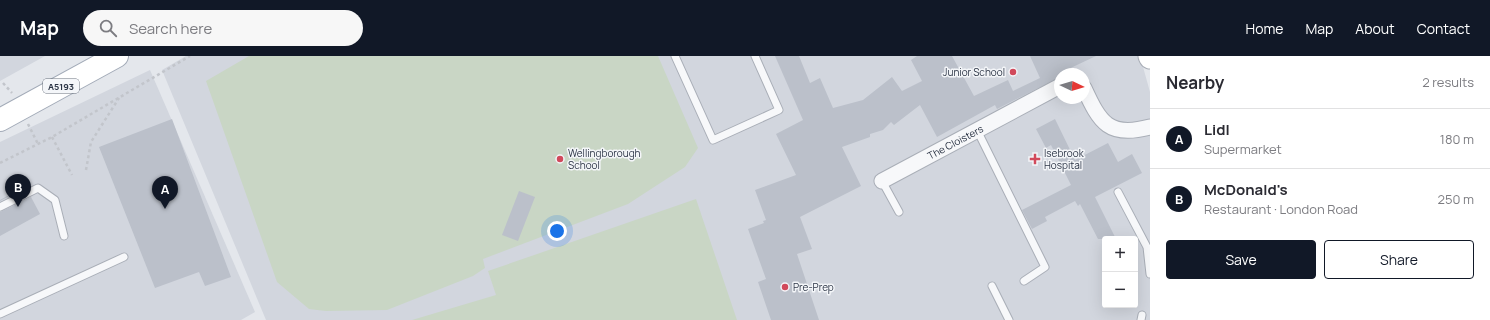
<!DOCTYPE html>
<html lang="en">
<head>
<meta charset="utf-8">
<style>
	:root { --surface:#fff; --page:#f7f7f7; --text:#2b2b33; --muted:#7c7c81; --line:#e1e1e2; --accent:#111827 }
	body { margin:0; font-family:Manrope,sans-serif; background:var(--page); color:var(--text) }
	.controls { position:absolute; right:12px; bottom:12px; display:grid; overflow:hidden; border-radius:4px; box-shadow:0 4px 16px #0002 }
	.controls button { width:36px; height:36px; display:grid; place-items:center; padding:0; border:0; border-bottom:1px solid var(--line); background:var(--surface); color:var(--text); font:20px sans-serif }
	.compass { position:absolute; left:1054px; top:12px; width:36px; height:36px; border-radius:50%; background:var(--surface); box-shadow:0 4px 16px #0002; rotate:94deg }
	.you { position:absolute; left:557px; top:175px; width:14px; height:14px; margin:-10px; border:3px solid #fff; border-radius:50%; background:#1a73e8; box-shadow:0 0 0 6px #1a73e833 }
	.badge { display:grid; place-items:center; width:26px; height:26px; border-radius:50%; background:var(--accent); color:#fff; font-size:13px; font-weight:700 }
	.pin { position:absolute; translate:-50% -33px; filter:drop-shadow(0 1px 2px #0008) }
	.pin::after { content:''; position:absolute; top:21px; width:14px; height:12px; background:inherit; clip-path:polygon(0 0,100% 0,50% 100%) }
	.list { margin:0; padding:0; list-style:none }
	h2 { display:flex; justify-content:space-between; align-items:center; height:52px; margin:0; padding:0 16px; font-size:17px }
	h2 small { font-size:13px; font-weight:400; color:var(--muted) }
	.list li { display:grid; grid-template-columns:26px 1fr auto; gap:12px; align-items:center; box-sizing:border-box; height:60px; padding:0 16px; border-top:1px solid var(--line) }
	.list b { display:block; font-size:15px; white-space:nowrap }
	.list p { margin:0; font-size:13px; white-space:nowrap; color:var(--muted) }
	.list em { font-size:13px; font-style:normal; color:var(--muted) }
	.actions { display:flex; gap:8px; padding:12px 16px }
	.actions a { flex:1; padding:9px 0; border:1px solid var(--accent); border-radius:4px; text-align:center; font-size:14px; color:var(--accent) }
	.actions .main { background:var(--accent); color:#fff }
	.icon { flex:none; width:22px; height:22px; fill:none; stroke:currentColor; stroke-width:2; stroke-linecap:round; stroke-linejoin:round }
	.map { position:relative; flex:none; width:1150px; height:264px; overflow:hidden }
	header { display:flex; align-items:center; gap:24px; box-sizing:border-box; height:56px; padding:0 20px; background:var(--accent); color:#fff }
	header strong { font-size:19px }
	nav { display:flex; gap:22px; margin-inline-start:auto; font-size:14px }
	.search { width:280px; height:36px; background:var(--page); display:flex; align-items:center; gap:10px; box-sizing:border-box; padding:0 14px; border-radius:22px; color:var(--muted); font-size:15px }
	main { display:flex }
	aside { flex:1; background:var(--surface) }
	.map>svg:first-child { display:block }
	.built { fill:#d2d6de; fill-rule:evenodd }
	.green { fill:#c9d6c5 }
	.building { fill:#bbc0ca }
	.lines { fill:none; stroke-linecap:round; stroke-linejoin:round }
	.lane-casing { stroke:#a9aeb7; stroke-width:9 }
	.street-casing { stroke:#a9aeb7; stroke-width:17 }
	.secondary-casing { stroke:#a9aeb7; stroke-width:23 }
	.primary-casing { stroke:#a3abb8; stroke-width:24 }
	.path { stroke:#c2c5cb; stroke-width:2.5; stroke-dasharray:3 3; stroke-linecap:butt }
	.lane { stroke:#f7f8fa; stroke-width:7 }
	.street { stroke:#f7f8fa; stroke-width:15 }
	.secondary { stroke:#fff; stroke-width:21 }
	.primary { stroke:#fff; stroke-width:22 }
	.poi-dot { fill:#d1495b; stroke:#f4f6f9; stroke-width:1.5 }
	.labels { text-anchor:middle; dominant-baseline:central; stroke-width:3; stroke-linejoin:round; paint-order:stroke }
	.shield { fill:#f4f6f9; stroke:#676e7b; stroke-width:1 }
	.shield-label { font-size:9px; font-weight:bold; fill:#2b3445 }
	.poi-label { font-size:10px; fill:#2b3445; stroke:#f4f6f9; text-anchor:start }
	.street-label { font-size:10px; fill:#2b3445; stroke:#f4f6f9 }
</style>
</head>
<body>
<header>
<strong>Map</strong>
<div class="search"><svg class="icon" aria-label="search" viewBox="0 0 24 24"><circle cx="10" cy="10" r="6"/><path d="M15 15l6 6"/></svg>Search here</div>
<nav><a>Home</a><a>Map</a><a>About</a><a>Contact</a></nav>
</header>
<main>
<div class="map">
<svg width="1150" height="264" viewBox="0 0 1150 264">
	<rect width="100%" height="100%" fill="#e4e7ec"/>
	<g class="built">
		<path d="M0 0H45L0 25Z"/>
		<path d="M186 0H1140L1150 36V264H266L162 14ZM1060 18H1084V42H1060ZM1105 183H1135V249H1105Z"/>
		<path d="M150 14 255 256 241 264H0V86Z"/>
	</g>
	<g class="green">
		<path d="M249 0H658L698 92 685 111 628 148 483 203 485 212 473 220 387 254 326 255 309 253 277 226 206 25Z"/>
		<path d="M696 143 737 264H412L496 239 488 215Z"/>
	</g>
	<g class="building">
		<path d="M775 0H799L810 27 820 22 833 52 863 44 892 21 902 35 922 25 911 4 917 0H952L974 40 1008 24 1013 35 1040 22 1030 0H1096L1060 17V21L997 53 995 49 937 81 920 49 894 69 891 66 883 74 870 78V81L842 91 861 130 800 161 812 193 797 198 819 264H771L758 226 766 223 748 173 764 167 763 165 766 164 755 134 796 119 776 78 803 64Z"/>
		<path d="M172 63 231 221 205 230 199 216 155 232 99 91Z"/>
		<path d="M1055 63 1075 104 1108 87 1118 106 1132 98 1142 117 1095 141 1116 183H1098L1080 148 1078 150 1075 145 1045 161 1047 165 1032 173 1022 154 1071 129 1051 89 1046 92 1036 73Z"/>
		<path d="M25 130 26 132 0 145V144Z"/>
		<path d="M519 135 535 141 518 185 502 179Z"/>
		<path d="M31 141 40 158 0 180V156Z"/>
	</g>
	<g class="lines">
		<defs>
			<g id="lane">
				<path d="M675 0 713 84 779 54 755 0"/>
				<path d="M977 74 1045 211 1024 225"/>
				<path d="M882 125 899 156"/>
				<path d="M1118 136 1147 191 1150 218"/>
				<path d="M0 151 38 132 55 144 64 180"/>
				<path d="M992 230 1009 264"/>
				<path d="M0 258 124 201"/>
				<path d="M1141 264 1142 259"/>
			</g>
			<g id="street">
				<path d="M1084 32C1100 67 1109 82 1150 71"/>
				<path id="s1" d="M882 125 1060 30"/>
			</g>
			<path id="secondary" d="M1149 0 1150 2"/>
			<path id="primary" d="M0 64 117 0"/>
		</defs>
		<use href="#lane" class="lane-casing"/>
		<use href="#street" class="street-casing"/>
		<use href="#secondary" class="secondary-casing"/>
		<use href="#primary" class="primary-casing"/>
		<g class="path">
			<path d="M3 27 12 37"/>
			<path d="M28 68 38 88"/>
			<path d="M52 81 72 119"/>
			<path d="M0 107 52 81 190 0"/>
			<path d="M86 114 91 86 119 42"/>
		</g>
		<use href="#lane" class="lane"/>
		<use href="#street" class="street"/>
		<use href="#secondary" class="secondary"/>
		<use href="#primary" class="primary"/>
	</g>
	<g class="poi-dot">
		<circle cx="1013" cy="16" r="4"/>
		<circle cx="560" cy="103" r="4"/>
		<path d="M1033 97h4v4h4v4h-4v4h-4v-4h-4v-4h4z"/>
		<circle cx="785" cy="231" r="4"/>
	</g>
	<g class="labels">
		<rect class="shield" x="43" y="23" width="36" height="14" rx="3"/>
		<g class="shield-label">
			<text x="61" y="30">A5193</text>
		</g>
		<g class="poi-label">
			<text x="1005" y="16" text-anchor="end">Junior School</text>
			<text x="568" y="97">Wellingborough<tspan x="568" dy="12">School</tspan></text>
			<text x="1044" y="97">Isebrook<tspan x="1044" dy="12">Hospital</tspan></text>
			<text x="793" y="231">Pre-Prep</text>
		</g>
		<g class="street-label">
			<text stroke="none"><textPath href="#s1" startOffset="83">The Cloisters</textPath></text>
		</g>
	</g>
</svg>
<div class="controls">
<button>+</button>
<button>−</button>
</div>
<svg class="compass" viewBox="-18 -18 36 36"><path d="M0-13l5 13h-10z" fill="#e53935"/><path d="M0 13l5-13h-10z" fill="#7c7c81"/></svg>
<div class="you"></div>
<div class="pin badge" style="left:165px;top:153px">A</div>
<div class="pin badge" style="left:18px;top:151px">B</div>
</div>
<aside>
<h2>Nearby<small>2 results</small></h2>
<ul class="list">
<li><span class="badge">A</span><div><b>Lidl</b><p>Supermarket</p></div><em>180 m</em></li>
<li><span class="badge">B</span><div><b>McDonald's</b><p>Restaurant · London Road</p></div><em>250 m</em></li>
</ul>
<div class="actions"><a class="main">Save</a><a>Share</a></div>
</aside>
</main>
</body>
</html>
